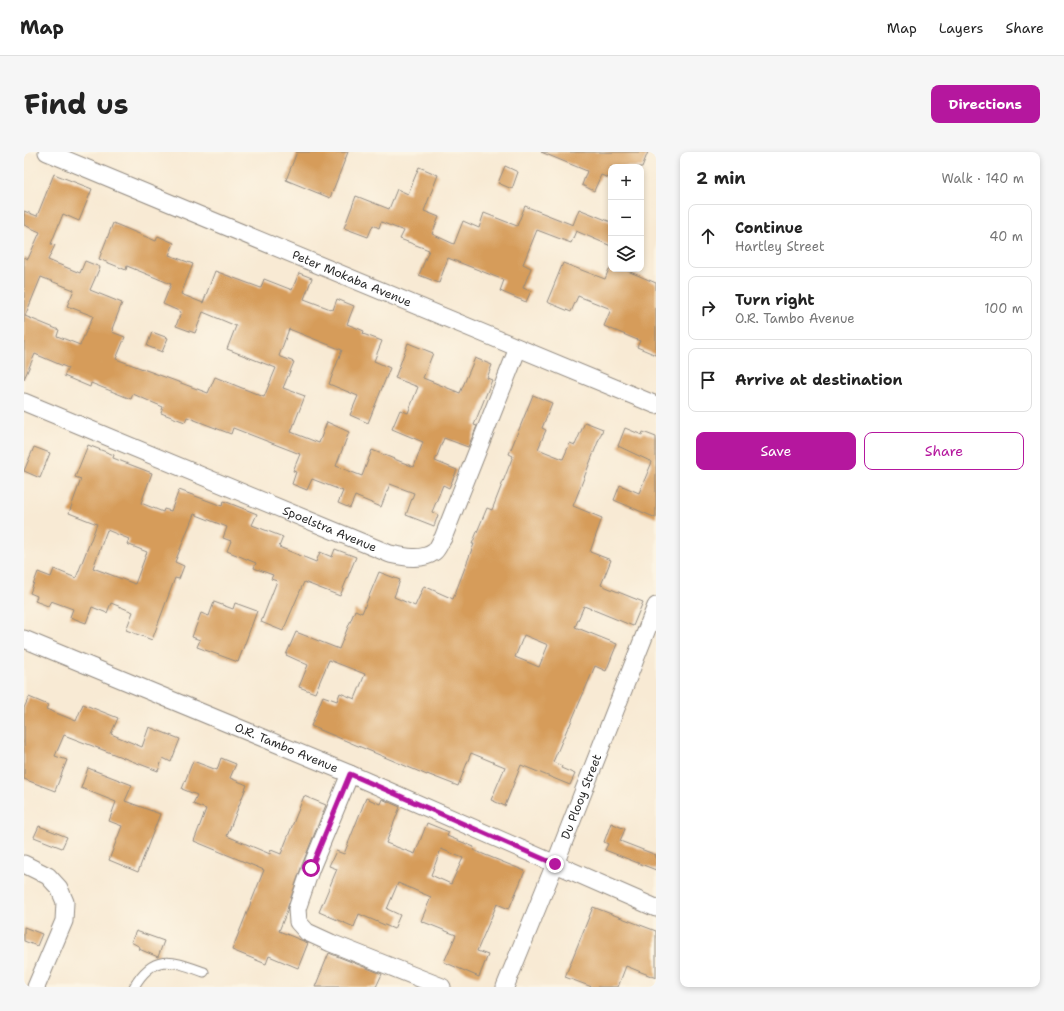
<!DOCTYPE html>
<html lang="en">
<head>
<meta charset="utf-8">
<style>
	:root { --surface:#fff; --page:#f6f6f6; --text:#222; --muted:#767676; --line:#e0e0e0; --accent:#b5179e }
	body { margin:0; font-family:"Shantell Sans",sans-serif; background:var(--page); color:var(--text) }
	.controls { position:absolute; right:12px; top:12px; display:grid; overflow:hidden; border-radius:8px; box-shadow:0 2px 6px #0003 }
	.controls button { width:36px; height:36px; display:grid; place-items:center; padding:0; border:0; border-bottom:1px solid var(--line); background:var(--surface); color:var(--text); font:20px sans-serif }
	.stop { position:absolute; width:12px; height:12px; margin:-9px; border:3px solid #b5179e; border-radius:50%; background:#fff }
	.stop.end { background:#b5179e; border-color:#fff; box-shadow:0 1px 4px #0008 }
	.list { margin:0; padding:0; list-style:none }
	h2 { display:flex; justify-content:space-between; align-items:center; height:52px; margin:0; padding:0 16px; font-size:17px }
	h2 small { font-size:13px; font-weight:400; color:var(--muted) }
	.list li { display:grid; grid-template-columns:26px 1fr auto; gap:12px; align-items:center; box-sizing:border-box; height:64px; margin:0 8px 8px; padding:0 8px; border:1px solid var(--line); border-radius:8px }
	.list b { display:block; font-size:15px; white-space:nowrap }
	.list p { margin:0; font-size:13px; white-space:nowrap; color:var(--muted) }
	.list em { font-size:13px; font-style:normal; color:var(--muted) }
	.actions { display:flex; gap:8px; padding:12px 16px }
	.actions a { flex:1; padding:9px 0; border:1px solid var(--accent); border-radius:8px; text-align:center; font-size:14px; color:var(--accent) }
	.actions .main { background:var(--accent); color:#fff }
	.icon { flex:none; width:22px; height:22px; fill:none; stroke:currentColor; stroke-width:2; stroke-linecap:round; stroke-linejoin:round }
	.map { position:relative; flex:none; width:632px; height:835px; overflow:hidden; border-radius:8px }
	header { display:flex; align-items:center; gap:24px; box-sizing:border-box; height:56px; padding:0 20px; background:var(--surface); border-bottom:1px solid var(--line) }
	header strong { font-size:19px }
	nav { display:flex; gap:22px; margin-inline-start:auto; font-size:14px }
	.intro { display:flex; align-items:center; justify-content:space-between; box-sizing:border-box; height:96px; padding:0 24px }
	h1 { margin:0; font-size:28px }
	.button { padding:10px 18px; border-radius:8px; background:var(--accent); color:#fff; font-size:14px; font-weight:700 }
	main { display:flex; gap:24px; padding:0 24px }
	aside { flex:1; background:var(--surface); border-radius:8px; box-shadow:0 2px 6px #0003 }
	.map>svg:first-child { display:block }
	.building { fill:#d69c5a; fill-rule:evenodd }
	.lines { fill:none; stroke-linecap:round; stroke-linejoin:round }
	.service-casing { stroke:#928a80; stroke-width:11 }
	.minor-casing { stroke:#928a80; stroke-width:19 }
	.service { stroke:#fff; stroke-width:9 }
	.minor { stroke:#fff; stroke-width:17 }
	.route { stroke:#b5179e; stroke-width:5 }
	.labels { text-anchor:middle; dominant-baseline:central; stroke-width:3; stroke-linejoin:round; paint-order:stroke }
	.street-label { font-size:12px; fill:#2b2b2b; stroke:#fcf5e5 }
</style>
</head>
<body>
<header>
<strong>Map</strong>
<nav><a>Map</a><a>Layers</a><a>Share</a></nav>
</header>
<div class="intro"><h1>Find us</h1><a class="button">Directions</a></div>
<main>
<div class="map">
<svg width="632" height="835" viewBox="0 0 632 835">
	<rect width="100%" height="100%" fill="#fcf5e5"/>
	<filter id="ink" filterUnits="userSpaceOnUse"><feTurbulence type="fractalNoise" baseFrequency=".025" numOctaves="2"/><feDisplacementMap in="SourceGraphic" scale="8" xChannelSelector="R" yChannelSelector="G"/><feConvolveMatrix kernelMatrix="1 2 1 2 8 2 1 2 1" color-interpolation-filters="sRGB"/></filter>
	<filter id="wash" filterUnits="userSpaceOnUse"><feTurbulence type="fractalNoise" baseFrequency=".012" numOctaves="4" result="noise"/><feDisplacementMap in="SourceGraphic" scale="16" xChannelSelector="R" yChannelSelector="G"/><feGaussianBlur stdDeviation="0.9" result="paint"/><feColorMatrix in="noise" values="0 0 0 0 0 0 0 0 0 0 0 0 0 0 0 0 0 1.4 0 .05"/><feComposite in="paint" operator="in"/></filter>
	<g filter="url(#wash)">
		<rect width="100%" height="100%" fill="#f8ead4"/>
		<g id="blocks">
			<g class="building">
				<path d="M273 0H324L306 46 262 28Z"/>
				<path d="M517 0H624L618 15H587V27L577 23 570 39 558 33 563 19Z"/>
				<path d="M481 14 494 20 488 37 474 31Z"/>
				<path d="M395 15 414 23 400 59 415 65 408 82 430 92 439 69 455 76 460 61 493 74 501 54 549 73 555 57 587 70V94L552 79 547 91 513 78 499 112 507 116 499 136 507 139 502 150 476 139 480 128 424 106 415 131 395 123 405 98 376 87 380 79 357 70 355 76 349 73 344 85 320 76 332 44 365 57 373 37 384 42Z"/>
				<path d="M30 22 68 37 55 69 39 62 27 92 31 93 24 108 56 121 61 109 76 115 66 138 98 151 88 177H89L88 180 101 185 92 207 184 241 191 225 240 245 252 216 203 197 212 174 179 160 171 181 152 174 157 160 139 152 147 132 103 114 102 118 75 107 89 71 132 89 134 84 150 91 145 103 169 112 157 142 179 151 191 119 237 136 240 127 268 138 275 121 288 126 280 147 309 158 313 147 330 154 323 172 340 179 339 182 358 189 350 209 366 216 344 271 326 263 334 244 305 232 318 198 265 177 255 204 270 210 259 236 281 244 267 280 295 291 303 270 325 280 312 314 338 324 348 298 390 315 399 290 368 277 376 258 384 261 394 235 371 226 384 191 409 201 399 226 436 241 451 206 468 213 463 226 468 228 450 273 453 274 444 295 420 286 411 309 433 318 425 336 419 333 408 360 414 363 410 374 382 363 390 341 366 332 357 355 331 344 326 356 314 351 319 339 288 327 283 338 268 332 272 320 269 319 276 302 209 276 207 282 163 265 161 270 137 261 139 255 109 242 107 247 67 231 66 235 40 224 44 216 11 202 0 227V105L4 107 16 80 0 73V59L13 64ZM17 125 50 138 43 154 69 164 56 193 33 184 35 178 1 164Z"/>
				<path d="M539 111 581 127 585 117H599L632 131V203L613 195 616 189 580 174 587 157 554 144 547 160 523 150Z"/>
				<path d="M128 180 144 186 138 200 123 194Z"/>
				<path d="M509 243 528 251 518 276 522 278 514 297 539 307 546 291 551 293 561 270 579 277 549 354 578 366 566 400 587 408 577 433 619 450 609 474 560 454 551 475 593 492 582 519 571 514 545 575H544L529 610 538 614 537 616 551 622 546 633 497 613 481 654 467 648 481 615 447 601 434 634 403 622V623L287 574 299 544 313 549 316 541 331 547 341 522 305 508 291 541 275 535 284 513 262 503 272 480 315 497 331 458 338 461 355 420 376 428 370 445 391 454 400 434 429 447 450 392H448L463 356 468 358 489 304 485 302ZM500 483 524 493 515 515 491 505Z"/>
				<path d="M601 276 618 283 619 280 632 285V366L590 348 596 333 615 341 628 310 594 294Z"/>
				<path d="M64 293 90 303 89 306 128 321 117 351 139 360 140 357 147 359 155 338 198 354 200 349 233 362 228 373 259 385 255 395 292 410 296 400 308 405 311 397 332 405 316 444 280 430 259 479 237 470 253 429 247 427 249 423 230 416 232 411 203 399 207 389 199 386 203 375 170 362 151 410 160 414 155 427 151 426 128 488 102 478 109 460 87 451 83 461 68 455 62 471 46 465 49 457 27 449 24 454 11 449 13 444 6 441 14 420 27 425 30 417 52 426 73 372 45 361 57 327 51 325ZM83 378 105 387 103 392 123 400 111 432 69 416Z"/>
				<path d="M10 295 26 301 16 326 0 319Z"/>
				<path d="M190 450 209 457 211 451 233 459 214 510 173 495 176 488 168 485 177 461 185 464Z"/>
				<path d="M5 545 24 553 22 557 52 569 59 552 94 566 87 582 118 595 125 575 156 587 147 610 139 606 134 619 40 583 31 604 43 608 31 639 0 627V556Z"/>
				<path d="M197 606 212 612 206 626 223 633 203 684 246 702 247 698 257 702 280 644 302 653 278 713 264 754 263 759 255 779 284 791 274 816 245 804 242 812 208 798 240 718 170 689 182 657 169 652 173 643 158 637 169 609 193 618Z"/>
				<path d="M64 616 108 633 101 649 136 662 114 720 85 708 98 674 85 669 92 650 57 636Z"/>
				<path d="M342 646 356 652 358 647 376 655 362 691 391 702 403 671 425 680 423 684 450 695 449 698 501 719 485 757 473 752 453 799 464 803 455 825 420 810 432 783 397 769 407 745 374 731 363 757 376 763 370 777 335 762 330 775 295 760 313 717 305 714 312 699 320 702ZM417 697 439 706 427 732 407 723Z"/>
				<path d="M587 671 601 677 596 689 632 703V718L581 698 584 692 580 690Z"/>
				<path d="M15 674 43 685 38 696 10 685Z"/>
				<path d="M569 755 632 779V826L602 814 594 835H568L541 825Z"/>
				<path d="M0 775 18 782 13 794 0 789Z"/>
				<path d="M112 779 140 789 134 805 115 797 116 795 107 790Z"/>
				<path d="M305 801 358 822 352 835H291Z"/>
			</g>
		</g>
	</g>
	<g filter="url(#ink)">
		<use href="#blocks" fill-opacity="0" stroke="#928a80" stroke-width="1"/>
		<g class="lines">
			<defs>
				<path id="service" d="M110 835C130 800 149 809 180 820"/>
				<g id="minor">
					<path id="s1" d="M23 0 632 253"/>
					<path id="s2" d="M0 250 366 402C380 405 398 409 410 400 414 397 416 390 419 386L494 196"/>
					<path id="s3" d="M0 487 326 622 632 756"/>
					<path d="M326 622 287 716 273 757 274 770 283 780 307 791 418 835"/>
					<path d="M0 712 24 724 35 736 41 750 40 769 12 835"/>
					<path id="s4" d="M481 835 531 712 632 454"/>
				</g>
			</defs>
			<use href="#service" class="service-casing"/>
			<use href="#minor" class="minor-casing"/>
			<use href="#service" class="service"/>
			<use href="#minor" class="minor"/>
		</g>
	</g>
	<g class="lines" filter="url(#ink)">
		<path class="route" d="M287 716 326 622 531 712"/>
	</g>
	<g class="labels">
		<g class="street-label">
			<text stroke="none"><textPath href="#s1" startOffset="330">Peter Mokaba Avenue</textPath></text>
			<text stroke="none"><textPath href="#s2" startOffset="331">Spoelstra Avenue</textPath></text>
			<text stroke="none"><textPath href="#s3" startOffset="284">O.R. Tambo Avenue</textPath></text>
			<text stroke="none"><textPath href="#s4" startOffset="205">Du Plooy Street</textPath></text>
		</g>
	</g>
</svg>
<div class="controls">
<button>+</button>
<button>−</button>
<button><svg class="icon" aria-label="layers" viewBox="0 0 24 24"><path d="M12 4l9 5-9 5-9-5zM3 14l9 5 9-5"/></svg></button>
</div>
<div class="stop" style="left:287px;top:716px"></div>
<div class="stop end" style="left:531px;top:712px"></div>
</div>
<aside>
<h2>2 min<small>Walk · 140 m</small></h2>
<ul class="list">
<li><svg class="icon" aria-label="ahead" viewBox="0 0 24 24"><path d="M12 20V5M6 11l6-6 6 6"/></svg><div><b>Continue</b><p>Hartley Street</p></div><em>40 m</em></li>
<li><svg class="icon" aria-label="right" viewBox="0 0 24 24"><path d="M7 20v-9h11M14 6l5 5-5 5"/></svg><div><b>Turn right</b><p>O.R. Tambo Avenue</p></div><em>100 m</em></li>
<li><svg class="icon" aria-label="arrive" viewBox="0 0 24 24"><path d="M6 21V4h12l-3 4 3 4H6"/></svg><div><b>Arrive at destination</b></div></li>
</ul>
<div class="actions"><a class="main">Save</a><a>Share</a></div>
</aside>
</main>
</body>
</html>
